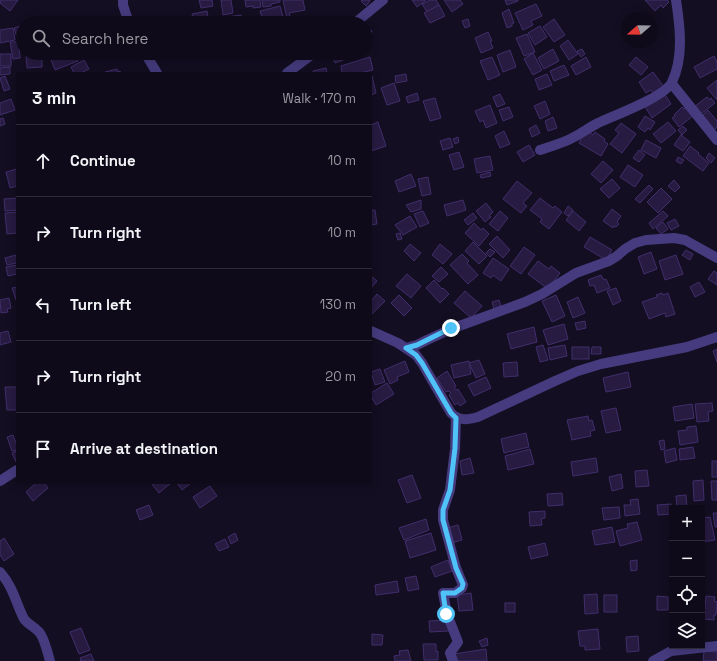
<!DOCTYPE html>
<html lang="en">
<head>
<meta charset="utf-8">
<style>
	:root { --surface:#0e0a19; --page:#1c1826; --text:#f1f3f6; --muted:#9b9aa2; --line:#2e2b38 }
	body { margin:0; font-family:"Space Grotesk",sans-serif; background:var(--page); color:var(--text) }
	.controls { position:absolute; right:12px; bottom:12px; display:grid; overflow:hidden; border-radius:0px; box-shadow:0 2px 10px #0003 }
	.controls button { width:36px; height:36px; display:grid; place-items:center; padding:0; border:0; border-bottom:1px solid var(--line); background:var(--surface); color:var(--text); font:20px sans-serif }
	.compass { position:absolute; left:621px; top:12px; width:36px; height:36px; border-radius:50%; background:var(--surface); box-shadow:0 2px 10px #0003; rotate:250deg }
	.stop { position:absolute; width:12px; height:12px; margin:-9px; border:3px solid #4fc3f7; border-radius:50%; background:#fff }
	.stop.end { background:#4fc3f7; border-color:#fff; box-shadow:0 1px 4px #0008 }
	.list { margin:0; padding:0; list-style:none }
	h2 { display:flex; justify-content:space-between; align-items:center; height:52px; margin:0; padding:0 16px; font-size:17px }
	h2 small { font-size:13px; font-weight:400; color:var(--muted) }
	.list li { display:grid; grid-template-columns:26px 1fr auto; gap:12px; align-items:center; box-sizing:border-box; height:72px; padding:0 16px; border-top:1px solid var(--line) }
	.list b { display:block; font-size:15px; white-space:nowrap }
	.list em { font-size:13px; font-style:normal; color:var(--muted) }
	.icon { flex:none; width:22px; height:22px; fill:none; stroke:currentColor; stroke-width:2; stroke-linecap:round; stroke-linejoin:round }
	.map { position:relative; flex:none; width:717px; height:661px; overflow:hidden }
	.search { position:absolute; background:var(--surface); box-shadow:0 2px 10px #0003; left:16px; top:16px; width:356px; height:44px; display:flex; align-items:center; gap:10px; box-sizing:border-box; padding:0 14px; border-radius:22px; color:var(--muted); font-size:15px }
	.panel { position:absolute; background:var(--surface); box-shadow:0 2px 10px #0003; left:16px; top:72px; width:356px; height:412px; border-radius:0px }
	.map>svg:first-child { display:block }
	.building { fill:#271b41; stroke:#412e6c }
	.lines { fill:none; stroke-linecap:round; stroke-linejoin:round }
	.minor { stroke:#453b7e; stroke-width:10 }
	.route { stroke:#4fc3f7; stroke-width:5 }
</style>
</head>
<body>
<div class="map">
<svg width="717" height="661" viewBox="0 0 717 661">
	<rect width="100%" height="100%" fill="#130e21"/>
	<g class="building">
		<path d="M1 0H18L10 11 0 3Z"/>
		<path d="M199 0H212L213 6 201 8Z"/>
		<path d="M221 0H231L233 13 223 15Z"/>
		<path d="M245 0H260L261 7 253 8V6L246 7Z"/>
		<path d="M262 0H280V2L271 4V6L263 7Z"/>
		<path d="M283 0H303L305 10 289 13 291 19H287Z"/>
		<path d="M362 0H369L370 1 366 6 361 1Z"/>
		<path d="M412 0H426L417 7Z"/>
		<path d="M430 0H436L439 5 427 12 422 4Z"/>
		<path d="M444 0H460L463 4 452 12Z"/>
		<path d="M505 0H518V1L507 5Z"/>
		<path d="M645 0H667L669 2 663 8 661 5 655 11Z"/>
		<path d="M536 4 542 16 531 21 533 25 523 30 515 13Z"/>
		<path d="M439 5 445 16 430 23 424 13Z"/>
		<path d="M280 6 284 20 273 23H264L260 11Z"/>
		<path d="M509 9 514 23H512V26L507 28 502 13Z"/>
		<path d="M207 11 209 23H194L192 14Z"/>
		<path d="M241 15 242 23H221L220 18Z"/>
		<path d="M468 19 470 26 465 28 462 21Z"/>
		<path d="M554 19 565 35 554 42 543 27Z"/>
		<path d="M23 25V38L18 40 14 28Z"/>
		<path d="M540 26 547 37 535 45 528 33Z"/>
		<path d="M365 27 372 31 365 42Z"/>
		<path d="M13 28 15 40 0 43V30Z"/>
		<path d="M488 32 492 41H490L493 48 481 53 475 38Z"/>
		<path d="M527 34 535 52 524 56 516 38Z"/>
		<path d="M568 40 578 54 569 60 560 46Z"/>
		<path d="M10 42H19L20 58 13 59Z"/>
		<path d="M553 49 559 61 544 69 538 58Z"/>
		<path d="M582 49 585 54 581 57 577 51Z"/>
		<path d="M510 50 516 67 503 72 497 55Z"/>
		<path d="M60 53H75L78 61 55 70 50 57Z"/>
		<path d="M115 53H129L118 59Z"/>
		<path d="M331 53H352L353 56 335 63Z"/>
		<path d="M533 53 542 70 533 75 524 59Z"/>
		<rect x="0" y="54" width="11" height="12"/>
		<path d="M26 55H42V67L27 68Z"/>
		<path d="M714 56 717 62V69L700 78 694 67Z"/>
		<path d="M370 57 373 70 360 73H342L341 66Z"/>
		<path d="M492 57 500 75 488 80 480 61Z"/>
		<path d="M586 57 591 67 576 75 571 66Z"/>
		<path d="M636 57 648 67 641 75 629 65Z"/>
		<path d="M84 60 89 69 81 73H74L71 67Z"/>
		<path d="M564 65 569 75 554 81 550 71Z"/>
		<path d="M10 67V74L0 75V68Z"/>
		<path d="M326 68 327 73H313V71Z"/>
		<path d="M117 69 118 72 120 71 121 73H105V72Z"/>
		<path d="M653 72 664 87 654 94 651 90 646 93 639 82Z"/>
		<path d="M406 74 407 81 396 83 395 76Z"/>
		<path d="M547 74 552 85 539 90 535 79Z"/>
		<path d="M5 76 10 89 4 91 0 78Z"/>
		<path d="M371 76H372L376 93 371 95Z"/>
		<path d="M717 80V100L707 88Z"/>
		<path d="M394 83 400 101 387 105 381 88Z"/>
		<path d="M417 93 419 100 408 103 406 97Z"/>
		<path d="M664 93 671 104 652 118 644 105Z"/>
		<path d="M500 94 505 104 497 107 493 97Z"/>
		<path d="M707 97 710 100 711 98 715 103 701 114 695 106Z"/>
		<path d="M435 98 441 118 430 121 423 101Z"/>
		<path d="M11 99 15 110 0 115V103Z"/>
		<path d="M545 101 550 114 540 119 534 106Z"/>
		<path d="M490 105 497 123 486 128 483 120 480 122 475 111Z"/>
		<path d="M688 106 694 115 679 127 672 118 675 116 674 115 682 107 684 109Z"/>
		<path d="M509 107 513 117 503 121 499 110Z"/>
		<path d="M708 110 717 121V127L713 131 701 117Z"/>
		<path d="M645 116 655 122 650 130 648 128 645 132 638 127Z"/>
		<path d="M553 117 557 128 548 131 545 121Z"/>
		<path d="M3 118 5 124 0 126V119Z"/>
		<path d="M378 122 386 146 371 151V125Z"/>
		<path d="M668 122 676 131 661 143 653 134Z"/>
		<path d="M621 123 636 134 622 153 610 144 619 133 615 130Z"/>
		<path d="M536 125 540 133 532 137 529 129Z"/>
		<path d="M683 126 687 130 682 135 678 130Z"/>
		<path d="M504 131 510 144 500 148 495 136Z"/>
		<path d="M588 131 593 135 595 132 605 139 604 141 608 144 601 156 579 143 585 132Z"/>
		<path d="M681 135 690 142 683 151 674 145Z"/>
		<path d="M458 137 459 142 455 144 453 139Z"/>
		<path d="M450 138 453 147 443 150 440 141Z"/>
		<path d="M646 140 661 148 656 158 641 150Z"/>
		<path d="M529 145 535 155 523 162 517 152Z"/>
		<path d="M690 146 699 153 698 154 709 163 703 171 683 156Z"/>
		<path d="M639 150 645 155 639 162 633 158Z"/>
		<path d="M459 152 464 167 454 170 449 155Z"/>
		<path d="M709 153 715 158 711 163 706 158Z"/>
		<path d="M490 156 493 170 477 173 474 159Z"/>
		<path d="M678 157 684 160 681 164 676 161Z"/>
		<path d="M603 161 613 170 601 183 591 174Z"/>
		<path d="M628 165 643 175 635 187 620 177Z"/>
		<path d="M17 169V186L10 188 6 172Z"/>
		<path d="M490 172 491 176 481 178 480 175Z"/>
		<path d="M411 174 416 186 399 192 395 181Z"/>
		<path d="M428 177 431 194 422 196 418 179Z"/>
		<path d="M612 179 620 188 609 198 600 189Z"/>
		<path d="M674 180 680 187 675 192 668 186Z"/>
		<path d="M517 181 532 193 523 203 527 206 521 213 503 199Z"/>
		<path d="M649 185 653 189 640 203 635 199Z"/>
		<path d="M661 188 672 199 658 213 647 202Z"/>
		<path d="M17 198V210L5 211 4 199Z"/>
		<path d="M540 198 553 208 555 206 562 212 549 229 540 222 542 219 530 210Z"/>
		<path d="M421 200V209L411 212 406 205Z"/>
		<path d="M463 200 466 210 447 216 444 205Z"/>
		<path d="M486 203 493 212 489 216 491 217 485 222 476 211Z"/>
		<path d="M568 206 573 210 568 216 564 213Z"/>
		<path d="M612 209 621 216 617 222 619 224 616 227 614 226 613 228 603 221Z"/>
		<path d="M371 210H375L377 224 371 225Z"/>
		<path d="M423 211 429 223 420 227 414 214Z"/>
		<path d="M500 211 508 218 498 231 489 224Z"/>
		<path d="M573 211 586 222 579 231 566 220Z"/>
		<path d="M663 211 668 216 653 229 649 223Z"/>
		<path d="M17 212V233L7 234 5 213Z"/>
		<path d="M473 213 477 218 468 225 464 220Z"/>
		<path d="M410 216 417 227 403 235 395 225Z"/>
		<path d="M675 219 679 226 671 230 667 223Z"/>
		<path d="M663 222 668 229 661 234 656 228Z"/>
		<path d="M474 223 481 230 483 228 489 234 479 246 465 233Z"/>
		<path d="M400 233 402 239 398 240 396 234Z"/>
		<path d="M497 236 510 250 503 258 489 244Z"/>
		<path d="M590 237 612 250 606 260 584 247Z"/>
		<path d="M473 242 487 256 479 264 465 251Z"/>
		<path d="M410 244 421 253 414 261 404 251Z"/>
		<path d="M440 244 452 254 443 264 432 255Z"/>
		<path d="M524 247 535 255 521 274 510 266Z"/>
		<path d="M490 249 495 252 490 257 486 253Z"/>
		<path d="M686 250 693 254 690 260 682 255Z"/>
		<path d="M651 252 657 269 644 274 638 257Z"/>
		<path d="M462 254 469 261 467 263 478 275 468 284 450 265Z"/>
		<path d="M16 255 17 263 7 265 5 258Z"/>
		<path d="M676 255 683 274 665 280 659 261Z"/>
		<path d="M493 258 509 269 501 281 493 275 491 278 483 273Z"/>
		<path d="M538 261 549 269 551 266 560 273 548 289 528 274Z"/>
		<path d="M17 265V274L8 276 6 267Z"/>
		<path d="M441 267 448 274 439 282 432 276Z"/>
		<path d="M714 271 717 273V285L708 279Z"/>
		<path d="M407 274 421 286 411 298 396 286Z"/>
		<path d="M601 275 604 280 606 279 610 288 597 293 594 285 590 286 588 280Z"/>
		<path d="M371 276 377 281 371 288Z"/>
		<path d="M434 280 442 289 443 288 449 294 440 303 426 288Z"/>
		<path d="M699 282 705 292 695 297 690 287Z"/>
		<path d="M17 287V300H16L12 288Z"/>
		<path d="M616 288 621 301 613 305 607 291Z"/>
		<path d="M465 291 482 306 471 318 454 303Z"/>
		<path d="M662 293 663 295 668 293 675 314 666 317 665 313 649 319 642 302 657 297 656 295Z"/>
		<path d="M377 294 385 301 372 314 371 313V301Z"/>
		<path d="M399 295 412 308 404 316 391 303Z"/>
		<path d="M556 295 565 316 552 322 542 301Z"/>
		<path d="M578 297 585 313 573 318 567 302Z"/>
		<path d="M9 298 11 308 7 309 8 312 1 313 0 300Z"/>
		<path d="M499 300 501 306 494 309 492 302Z"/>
		<path d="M585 321 586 328 577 330 575 323Z"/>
		<path d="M564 324 568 339 548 345 543 330Z"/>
		<path d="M534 327 537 342 511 349 507 334Z"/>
		<path d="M8 331 11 342 0 345V333Z"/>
		<path d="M543 345 548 360 540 362 536 347Z"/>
		<path d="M565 345 567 356 550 360 548 348Z"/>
		<rect x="572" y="347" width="17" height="12"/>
		<path d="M592 347H601V354H591Z"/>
		<path d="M717 349V362L713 351Z"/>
		<path d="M479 360 485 374 476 378 469 363Z"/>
		<path d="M405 361 409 372 397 377 398 380 390 384 384 370Z"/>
		<path d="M469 361 471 374 454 378 451 365Z"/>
		<path d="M517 362 518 376 504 377 503 363Z"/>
		<path d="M380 369 385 382 375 385 371 372Z"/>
		<path d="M447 371 456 386 454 387 456 390 458 389 466 402 460 406 458 403 455 405 449 395 451 393 449 391 446 392 437 378Z"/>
		<path d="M628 372 631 387 606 392 603 378Z"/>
		<path d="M486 377 491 388 474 396 468 385Z"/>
		<path d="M387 383 394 394 376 405 371 396V393Z"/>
		<path d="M5 387H17V410H7Z"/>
		<path d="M712 403 713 411 708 412 709 421 697 422 695 404Z"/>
		<path d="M692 404 694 418 675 421 673 407Z"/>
		<path d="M616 408 621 430 606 433 601 411Z"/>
		<path d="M588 416 589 421 592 420 595 430 590 431 591 436 572 440 567 420Z"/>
		<path d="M696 426 698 442 680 445 678 431 687 430V427Z"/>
		<path d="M526 433 529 447 504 453 501 439Z"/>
		<path d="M13 435 17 446V450L12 451 7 437Z"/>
		<path d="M664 440 665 449 661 450 659 441Z"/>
		<path d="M693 447 695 458 680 460 679 449Z"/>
		<path d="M675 448 677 460 666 463 664 451Z"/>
		<path d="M530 449 534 464 508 470 505 456Z"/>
		<path d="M17 451V462H16L12 453Z"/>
		<path d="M470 458 474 473 462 475 460 461Z"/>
		<path d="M596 458 598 472 573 476 571 462Z"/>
		<rect x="712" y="461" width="5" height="16"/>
		<path d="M647 470 649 486 636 487 635 471Z"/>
		<path d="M621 474 623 488 612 491 609 477Z"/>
		<path d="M412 475 421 498 407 503 398 480Z"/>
		<path d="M703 480 704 500 694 501 693 481Z"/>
		<path d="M711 481H717V500H712Z"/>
		<path d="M36 483H44L48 488 33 501 26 492Z"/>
		<path d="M151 483H171L159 493Z"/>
		<path d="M177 483H191L182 490Z"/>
		<path d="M210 486 217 496 200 508 193 497Z"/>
		<path d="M562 493 563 505 548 506 547 494Z"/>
		<path d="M686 495 687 508H677L676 496Z"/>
		<path d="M638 499 640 514 625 516 624 505H631L630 500Z"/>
		<path d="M671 504V514L658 515 657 505Z"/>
		<path d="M149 505 153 515 140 520 136 510Z"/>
		<path d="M619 507 620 518 604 520 602 508Z"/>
		<path d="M545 511V518L541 519 542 525 530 526 529 512Z"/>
		<path d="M713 513H717V527H715Z"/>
		<path d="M710 517 715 540 702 542V518Z"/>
		<path d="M426 519 429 530 404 540 399 528Z"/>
		<path d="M637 522 642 540 620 546 616 531 628 528 627 524Z"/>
		<path d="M458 525 462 540 451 543 447 528Z"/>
		<path d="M612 527 615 542 595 545 592 531Z"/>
		<path d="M235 533 238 540 231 544 228 537Z"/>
		<path d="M431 533 436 550 410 558 405 541Z"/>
		<path d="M4 538 14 554 4 561 0 555V541Z"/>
		<path d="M225 539 229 547 219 551 215 544Z"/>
		<path d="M545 543 548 555 531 559 528 547Z"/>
		<path d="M448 560 452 571 435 577 431 567Z"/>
		<path d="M637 560V570L631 571 630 561Z"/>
		<path d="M416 576 419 589 408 591 405 578Z"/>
		<path d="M397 581 399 592 376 595 375 585Z"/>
		<path d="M471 593 473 610 459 611 457 595Z"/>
		<path d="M597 594 598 613 585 614 584 595Z"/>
		<rect x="604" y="595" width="13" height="17"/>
		<path d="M657 596 668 597V610H657Z"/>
		<path d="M706 596 715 597 714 601 717 602 716 615H714V620L704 619Z"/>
		<rect x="505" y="603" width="10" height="9"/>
		<path d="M445 620V623H448L449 631 430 632 429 621Z"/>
		<path d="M81 628 90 650 79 654 70 632Z"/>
		<path d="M598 629 600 649 585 650V646H580L578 631Z"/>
		<path d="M372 634 383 635 382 645H372Z"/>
		<path d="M638 636 639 651 627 652 626 637Z"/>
		<path d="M487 638 488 645 482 647 479 641Z"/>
		<path d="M423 644H436V652L438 651V660H424Z"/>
		<path d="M486 649 487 661H455L454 654Z"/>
		<path d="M408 650 411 661H395L394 656 400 655 399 651Z"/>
		<path d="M704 651 717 652V661H703Z"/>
		<path d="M91 654 94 661H81L80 658Z"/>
	</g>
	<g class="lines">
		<g class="minor">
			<path d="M123 0V5L129 23"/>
			<path d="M355 23 383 0"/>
			<path d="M145 53 157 73"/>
			<path d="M287 73 314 53"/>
			<path d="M672 84 717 140"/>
			<path d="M540 150C551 146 564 143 574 137 582 133 590 127 598 123 615 115 665 97 672 82 684 57 680 26 676 0"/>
			<path d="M371 331 398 343 416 355 422 363 451 413C459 421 467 420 478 417L555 381 578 371 601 364 687 347 717 337"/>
			<path d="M406 348 417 345 427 340 451 329 525 302 542 294 576 273 609 261 617 256 625 249 635 243 646 240 674 238 685 240 717 258"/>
			<path d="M0 481 17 470"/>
			<path d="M0 572C13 587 15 600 23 617 26 624 34 626 39 632 44 637 48 654 50 661"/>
			<path d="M453 661 450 653 458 642 447 614 443 593H455L462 588 463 585 456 568 443 520V510L450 490 455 449 456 417"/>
			<path d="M653 661 671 651 717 646"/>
		</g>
	</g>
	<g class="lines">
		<path class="route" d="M446 614 443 593H455L462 588 463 584 456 568 443 520V510L450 490 455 448 456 418 451 413 422 363 416 355 406 348 417 345 451 328"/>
	</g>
</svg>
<div class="controls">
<button>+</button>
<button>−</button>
<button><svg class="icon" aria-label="locate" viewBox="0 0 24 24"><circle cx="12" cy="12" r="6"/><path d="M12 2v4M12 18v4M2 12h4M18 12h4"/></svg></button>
<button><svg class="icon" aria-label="layers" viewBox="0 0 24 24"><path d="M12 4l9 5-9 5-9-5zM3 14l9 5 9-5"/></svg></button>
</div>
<svg class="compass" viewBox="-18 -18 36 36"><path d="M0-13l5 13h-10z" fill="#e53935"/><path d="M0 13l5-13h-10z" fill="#9b9aa2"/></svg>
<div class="stop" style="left:446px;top:614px"></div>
<div class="stop end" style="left:451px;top:328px"></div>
<div class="search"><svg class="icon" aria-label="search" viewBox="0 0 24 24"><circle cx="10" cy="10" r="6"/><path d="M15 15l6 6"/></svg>Search here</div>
<section class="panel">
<h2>3 min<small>Walk · 170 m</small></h2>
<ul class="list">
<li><svg class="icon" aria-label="ahead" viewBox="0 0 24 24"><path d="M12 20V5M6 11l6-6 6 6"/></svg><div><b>Continue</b></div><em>10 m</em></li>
<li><svg class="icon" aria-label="right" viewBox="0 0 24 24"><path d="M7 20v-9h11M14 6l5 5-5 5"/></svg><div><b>Turn right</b></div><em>10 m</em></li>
<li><svg class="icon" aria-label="left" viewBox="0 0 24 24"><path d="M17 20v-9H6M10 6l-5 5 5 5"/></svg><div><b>Turn left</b></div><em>130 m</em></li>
<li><svg class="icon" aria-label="right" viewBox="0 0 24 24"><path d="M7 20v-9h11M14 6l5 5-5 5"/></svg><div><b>Turn right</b></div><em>20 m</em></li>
<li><svg class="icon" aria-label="arrive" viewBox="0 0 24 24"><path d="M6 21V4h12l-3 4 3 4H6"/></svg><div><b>Arrive at destination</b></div></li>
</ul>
</section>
</div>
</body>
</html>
